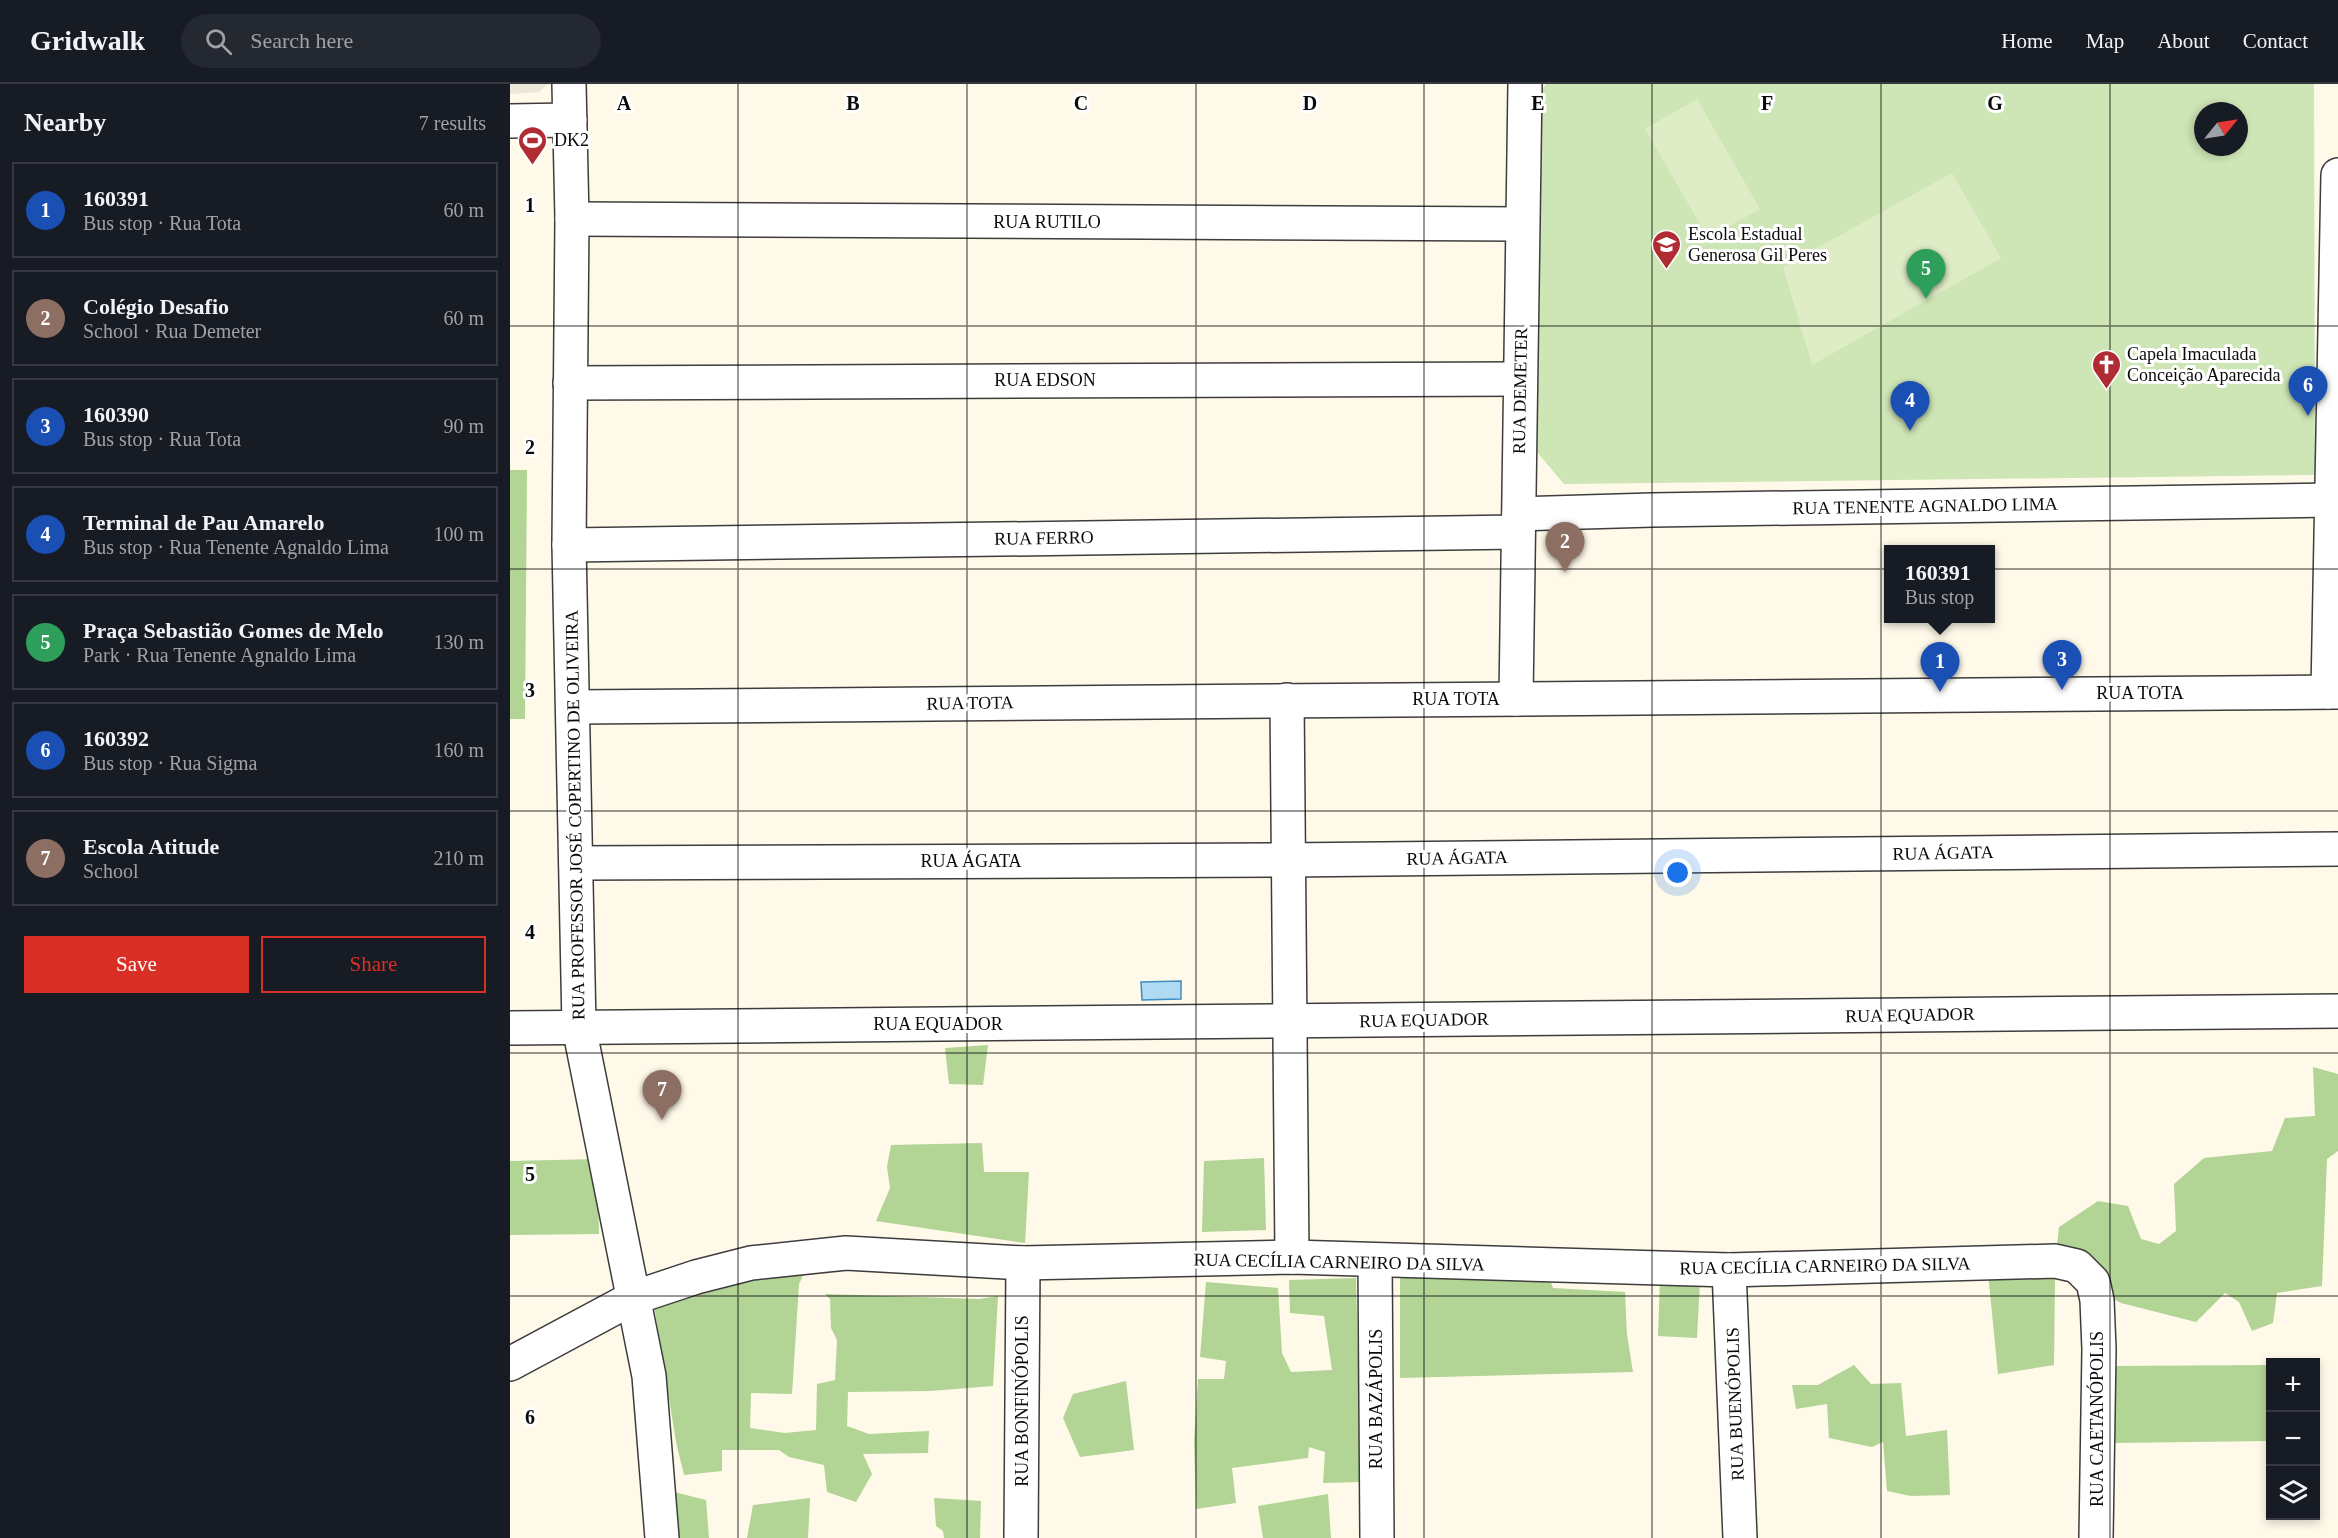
<!DOCTYPE html>
<html lang="en">
<head>
<meta charset="utf-8">
<style>
	:root { --surface:#171b24; --page:#242831; --text:#f1f3f6; --muted:#9ea1a6; --line:#363941; --accent:#d93025 }
	body { margin:0; font-family:Georgia,serif; background:var(--page); color:var(--text) }
	.controls { position:absolute; right:18px; bottom:18px; display:grid; overflow:hidden; border-radius:0px; box-shadow:0 3px 9px #0003 }
	.controls button { width:54px; height:54px; display:grid; place-items:center; padding:0; border:0; border-bottom:2px solid var(--line); background:var(--surface); color:var(--text); font:30px sans-serif }
	.compass { position:absolute; left:1684px; top:18px; width:54px; height:54px; border-radius:50%; background:var(--surface); box-shadow:0 3px 9px #0003; rotate:60deg }
	.you { position:absolute; left:1168px; top:789px; width:21px; height:21px; margin:-15px; border:4px solid #fff; border-radius:50%; background:#1a73e8; box-shadow:0 0 0 9px #1a73e833 }
	.badge { display:grid; place-items:center; width:39px; height:39px; border-radius:50%; background:var(--accent); color:#fff; font-size:20px; font-weight:700 }
	.pin { position:absolute; translate:-50% -50px; filter:drop-shadow(0 2px 3px #0008) }
	.pin::after { content:''; position:absolute; top:32px; width:21px; height:18px; background:inherit; clip-path:polygon(0 0,100% 0,50% 100%) }
	.popup { position:absolute; left:1374px; top:461px; width:111px; height:78px; box-sizing:border-box; display:grid; place-content:center; border-radius:0px; background:var(--surface); filter:drop-shadow(0 2px 4px #0005); font-size:20px; white-space:nowrap; color:var(--muted) }
	.popup b { font-size:22px; color:var(--text) }
	.popup::after { content:''; position:absolute; left:50%; top:100%; margin-left:-12px; border:12px solid transparent; border-top-color:var(--surface) }
	.list { margin:0; padding:0; list-style:none }
	h2 { display:flex; justify-content:space-between; align-items:center; height:78px; margin:0; padding:0 24px; font-size:26px }
	h2 small { font-size:20px; font-weight:400; color:var(--muted) }
	.list li { display:grid; grid-template-columns:39px 1fr auto; gap:18px; align-items:center; box-sizing:border-box; height:96px; margin:0 12px 12px; padding:0 12px; border:2px solid var(--line); border-radius:0px }
	.list b { display:block; font-size:22px; white-space:nowrap }
	.list p { margin:0; font-size:20px; white-space:nowrap; color:var(--muted) }
	.list em { font-size:20px; font-style:normal; color:var(--muted) }
	.actions { display:flex; gap:12px; padding:18px 24px }
	.actions a { flex:1; padding:14px 0; border:2px solid var(--accent); border-radius:0px; text-align:center; font-size:21px; color:var(--accent) }
	.actions .main { background:var(--accent); color:#fff }
	.icon { flex:none; width:33px; height:33px; fill:none; stroke:currentColor; stroke-width:2; stroke-linecap:round; stroke-linejoin:round }
	.map { position:relative; flex:none; width:1828px; height:1454px; overflow:hidden }
	header { display:flex; align-items:center; gap:36px; box-sizing:border-box; height:84px; padding:0 30px; background:var(--surface); border-bottom:2px solid var(--line) }
	header strong { font-size:28px }
	nav { display:flex; gap:33px; margin-inline-start:auto; font-size:21px }
	.search { width:420px; height:54px; background:var(--page); display:flex; align-items:center; gap:15px; box-sizing:border-box; padding:0 21px; border-radius:33px; color:var(--muted); font-size:22px }
	main { display:flex }
	aside { flex:1; background:var(--surface) }
	.map>svg:first-child { display:block }
	.green { fill:#cee5b5; fill-rule:evenodd }
	.forest { fill:#b2d495 }
	.pitch { fill:#dfedc6 }
	.plaza { fill:#ebe7da }
	.water { fill:#b0d9f2; stroke:#3c8ec4; stroke-width:1.5 }
	.lines { fill:none; stroke-linecap:round; stroke-linejoin:round }
	.minor-casing { stroke:#3d3d3d; stroke-width:36 }
	.minor { stroke:#fff; stroke-width:33 }
	.grid { fill:none; stroke:#0a0a0a; stroke-width:1.5; stroke-opacity:0.55 }
	.labels { text-anchor:middle; dominant-baseline:central; stroke-width:6; stroke-linejoin:round; paint-order:stroke }
	.poi-label { font-size:18px; fill:#0a0a0a; stroke:#fff; text-anchor:start }
	.street-label { font-size:18px; fill:#0a0a0a; stroke:#fff }
	.grid-label { font-size:20px; text-anchor:middle; font-weight:bold; fill:#0a0a0a; stroke:#fff; stroke-width:6; stroke-linejoin:round; paint-order:stroke }
</style>
</head>
<body>
<header>
<strong>Gridwalk</strong>
<div class="search"><svg class="icon" aria-label="search" viewBox="0 0 24 24"><circle cx="10" cy="10" r="6"/><path d="M15 15l6 6"/></svg>Search here</div>
<nav><a>Home</a><a>Map</a><a>About</a><a>Contact</a></nav>
</header>
<main>
<aside>
<h2>Nearby<small>7 results</small></h2>
<ul class="list">
<li><span class="badge" style="background:#1a4fb4">1</span><div><b>160391</b><p>Bus stop · Rua Tota</p></div><em>60 m</em></li>
<li><span class="badge" style="background:#8d6e63">2</span><div><b>Colégio Desafio</b><p>School · Rua Demeter</p></div><em>60 m</em></li>
<li><span class="badge" style="background:#1a4fb4">3</span><div><b>160390</b><p>Bus stop · Rua Tota</p></div><em>90 m</em></li>
<li><span class="badge" style="background:#1a4fb4">4</span><div><b>Terminal de Pau Amarelo</b><p>Bus stop · Rua Tenente Agnaldo Lima</p></div><em>100 m</em></li>
<li><span class="badge" style="background:#2e9e5b">5</span><div><b>Praça Sebastião Gomes de Melo</b><p>Park · Rua Tenente Agnaldo Lima</p></div><em>130 m</em></li>
<li><span class="badge" style="background:#1a4fb4">6</span><div><b>160392</b><p>Bus stop · Rua Sigma</p></div><em>160 m</em></li>
<li><span class="badge" style="background:#8d6e63">7</span><div><b>Escola Atitude</b><p>School</p></div><em>210 m</em></li>
</ul>
<div class="actions"><a class="main">Save</a><a>Share</a></div>
</aside>
<div class="map">
<svg width="1828" height="1454" viewBox="0 0 1828 1454">
	<rect width="100%" height="100%" fill="#fef9e8"/>
	<path class="green" d="M1036 0H1804L1805 391 1054 400 1026 367 1028 11ZM1693 27H1729V63H1693Z"/>
	<g class="forest">
		<path d="M0 386H17L15 635H0Z"/>
		<path d="M478 961 473 1001 439 1000 435 964Z"/>
		<path d="M1803 983 1828 990V1067L1817 1075 1812 1202 1767 1209 1763 1239 1742 1247 1729 1218 1715 1209 1686 1238 1611 1219 1599 1213 1573 1173 1547 1161 1549 1143 1588 1117 1618 1122 1631 1155 1649 1160 1666 1147 1664 1100 1694 1074 1762 1067 1775 1034 1805 1032Z"/>
		<path d="M472 1059 474 1088H519L515 1159 366 1137 380 1104 377 1083 381 1061Z"/>
		<path d="M754 1074 756 1146 692 1148 694 1077Z"/>
		<path d="M87 1075 89 1150 0 1151V1077Z"/>
		<path d="M297 1183 289 1200 282 1310 241 1309 240 1344 275 1349 306 1346 307 1300 325 1296 327 1256 321 1244 320 1215 315 1210 469 1215 488 1212 483 1302 420 1307 338 1308 337 1342 359 1350 419 1347 418 1369 353 1370 362 1390 346 1418 317 1408 314 1381 279 1373 269 1366H212V1387L174 1391 166 1358 144 1221 212 1195Z"/>
		<path d="M1037 1187 1043 1204 1115 1208 1117 1251 1123 1288 890 1294V1190Z"/>
		<path d="M1478 1189 1545 1195 1544 1281 1488 1290Z"/>
		<path d="M846 1194 851 1398 813 1399 815 1368 799 1363 798 1374 722 1384 726 1419 686 1425 684 1357 688 1295H714L716 1277 690 1273 696 1198 768 1204 772 1269 781 1288 822 1286 814 1232 780 1229 779 1196Z"/>
		<path d="M1150 1194 1190 1196 1187 1254 1148 1252Z"/>
		<path d="M1344 1281 1361 1300 1391 1299 1396 1352 1437 1346 1440 1411 1401 1412 1377 1407 1373 1358 1362 1363 1319 1354 1317 1320 1286 1325 1282 1301H1308Z"/>
		<path d="M1760 1281 1758 1357 1604 1359 1606 1282Z"/>
		<path d="M616 1297 624 1366 570 1373 553 1334 563 1310Z"/>
		<path d="M160 1407 196 1416 199 1454H163Z"/>
		<path d="M818 1410 821 1454H753L748 1422Z"/>
		<path d="M300 1414 298 1454H237L243 1421Z"/>
		<path d="M424 1414 471 1417 470 1454H434L433 1447 426 1442Z"/>
	</g>
	<g class="pitch">
		<path d="M1187 15 1250 125 1198 154 1135 45Z"/>
		<path d="M1442 89 1491 174 1302 281 1273 183Z"/>
	</g>
	<path class="plaza" d="M0 0H38L29 8 0 10Z"/>
	<path class="water" d="M671 897V915L632 916 631 898Z"/>
	<g class="lines">
		<defs>
			<g id="minor">
				<path d="M59 0 62 135 59 461 69 943 139 1292 152 1454"/>
				<path d="M0 37 60 36"/>
				<path d="M62 135 1012 140"/>
				<path d="M60 299 1010 295"/>
				<path d="M1009 430 1142 426 1822 416"/>
				<path d="M59 461 1008 448"/>
				<path d="M1818 608 1828 91"/>
				<path d="M1006 615 1015 0"/>
				<path d="M777 616 782 1173"/>
				<path d="M65 623 1828 608"/>
				<path d="M66 779 776 776 1828 765"/>
				<path d="M0 944 1828 927"/>
				<path d="M865 1176 867 1454"/>
				<path d="M1219 1186 1230 1454"/>
				<path d="M0 1280 123 1214 186 1193 241 1179 336 1169 513 1179 782 1173 1219 1186 1545 1177 1567 1182 1583 1198 1587 1216 1589 1265 1586 1454"/>
				<path d="M511 1454 513 1179"/>
			</g>
		</defs>
		<use href="#minor" class="minor-casing"/>
		<use href="#minor" class="minor"/>
	</g>
	<path class="grid" d="M228 0V1454M457 0V1454M686 0V1454M914 0V1454M1142 0V1454M1371 0V1454M1600 0V1454M0 242H1828M0 485H1828M0 727H1828M0 969H1828M0 1212H1828"/>
	<defs>
		<symbol id="stadium-pin" viewBox="-11 -11 22 30"><path d="M0 17L-7.5 6A9.5 9.5 0 1 1 7.5 6Z" fill="#b02c32" stroke="#fff"/><path d="M0-5a6.5 5 0 1 0 0 10a6.5 5 0 1 0 0-10ZM-3.5-1.8h7v3.6h-7Z" fill="#fff"/></symbol>
		<symbol id="school-pin" viewBox="-11 -11 22 30"><path d="M0 17L-7.5 6A9.5 9.5 0 1 1 7.5 6Z" fill="#b02c32" stroke="#fff"/><path d="M0-5L7-2L0 1L-7-2ZM-4 1L0 2.5L4 1V4Q0 6-4 4Z" fill="#fff"/></symbol>
		<symbol id="church-pin" viewBox="-11 -11 22 30"><path d="M0 17L-7.5 6A9.5 9.5 0 1 1 7.5 6Z" fill="#b02c32" stroke="#fff"/><path d="M-1.2-6h2.4v3.5h3.3v2.4h-3.3V6h-2.4V-.1h-3.3v-2.4h3.3Z" fill="#fff"/></symbol>
	</defs>
	<g fill-rule="evenodd">
		<use href="#stadium-pin" x="6" y="40" width="33" height="45"/>
		<use href="#school-pin" x="1140" y="144" width="33" height="45"/>
		<use href="#church-pin" x="1580" y="264" width="33" height="45"/>
	</g>
	<g class="labels">
		<g class="poi-label">
			<text x="44" y="56">DK2</text>
			<text x="1178" y="150">Escola Estadual<tspan x="1178" dy="21">Generosa Gil Peres</tspan></text>
			<text x="1617" y="270">Capela Imaculada<tspan x="1617" dy="21">Conceição Aparecida</tspan></text>
		</g>
		<g class="street-label">
			<text x="537" y="138">RUA RUTILO</text>
			<text x="535" y="296">RUA EDSON</text>
			<text transform="translate(1010 307) rotate(-89)">RUA DEMETER</text>
			<text transform="translate(1415 422) rotate(-1)">RUA TENENTE AGNALDO LIMA</text>
			<text transform="translate(534 454) rotate(-1)">RUA FERRO</text>
			<text x="1630" y="609">RUA TOTA</text>
			<text x="946" y="615">RUA TOTA</text>
			<text transform="translate(460 619) rotate(-1)">RUA TOTA</text>
			<text transform="translate(65 731) rotate(-91)">RUA PROFESSOR JOSÉ COPERTINO DE OLIVEIRA</text>
			<text transform="translate(1433 769) rotate(-1)">RUA ÁGATA</text>
			<text transform="translate(947 774) rotate(-1)">RUA ÁGATA</text>
			<text x="461" y="777">RUA ÁGATA</text>
			<text transform="translate(1400 931) rotate(-1)">RUA EQUADOR</text>
			<text transform="translate(914 936) rotate(-1)">RUA EQUADOR</text>
			<text x="428" y="940">RUA EQUADOR</text>
			<text transform="translate(829 1178) rotate(1)">RUA CECÍLIA CARNEIRO DA SILVA</text>
			<text transform="translate(1315 1182) rotate(-1)">RUA CECÍLIA CARNEIRO DA SILVA</text>
			<text transform="translate(866 1315) rotate(-90)">RUA BAZÁPOLIS</text>
			<text transform="translate(512 1317) rotate(-90)">RUA BONFINÓPOLIS</text>
			<text transform="translate(1225 1320) rotate(-92)">RUA BUENÓPOLIS</text>
			<text transform="translate(1587 1335) rotate(-90)">RUA CAETANÓPOLIS</text>
		</g>
	</g>
	<g class="grid-label">
		<text x="114" y="26">A</text>
		<text x="343" y="26">B</text>
		<text x="571" y="26">C</text>
		<text x="800" y="26">D</text>
		<text x="1028" y="26">E</text>
		<text x="1257" y="26">F</text>
		<text x="1485" y="26">G</text>
		<text x="20" y="128">1</text>
		<text x="20" y="370">2</text>
		<text x="20" y="613">3</text>
		<text x="20" y="855">4</text>
		<text x="20" y="1097">5</text>
		<text x="20" y="1340">6</text>
	</g>
</svg>
<div class="controls">
<button>+</button>
<button>−</button>
<button><svg class="icon" aria-label="layers" viewBox="0 0 24 24"><path d="M12 4l9 5-9 5-9-5zM3 14l9 5 9-5"/></svg></button>
</div>
<svg class="compass" viewBox="-18 -18 36 36"><path d="M0-13l5 13h-10z" fill="#e53935"/><path d="M0 13l5-13h-10z" fill="#9ea1a6"/></svg>
<div class="you"></div>
<div class="pin badge" style="left:1430px;top:608px;background:#1a4fb4">1</div>
<div class="popup"><b>160391</b>Bus stop</div>
<div class="pin badge" style="left:1055px;top:488px;background:#8d6e63">2</div>
<div class="pin badge" style="left:1552px;top:606px;background:#1a4fb4">3</div>
<div class="pin badge" style="left:1400px;top:347px;background:#1a4fb4">4</div>
<div class="pin badge" style="left:1416px;top:215px;background:#2e9e5b">5</div>
<div class="pin badge" style="left:1798px;top:332px;background:#1a4fb4">6</div>
<div class="pin badge" style="left:152px;top:1036px;background:#8d6e63">7</div>
</div>
</main>
</body>
</html>
